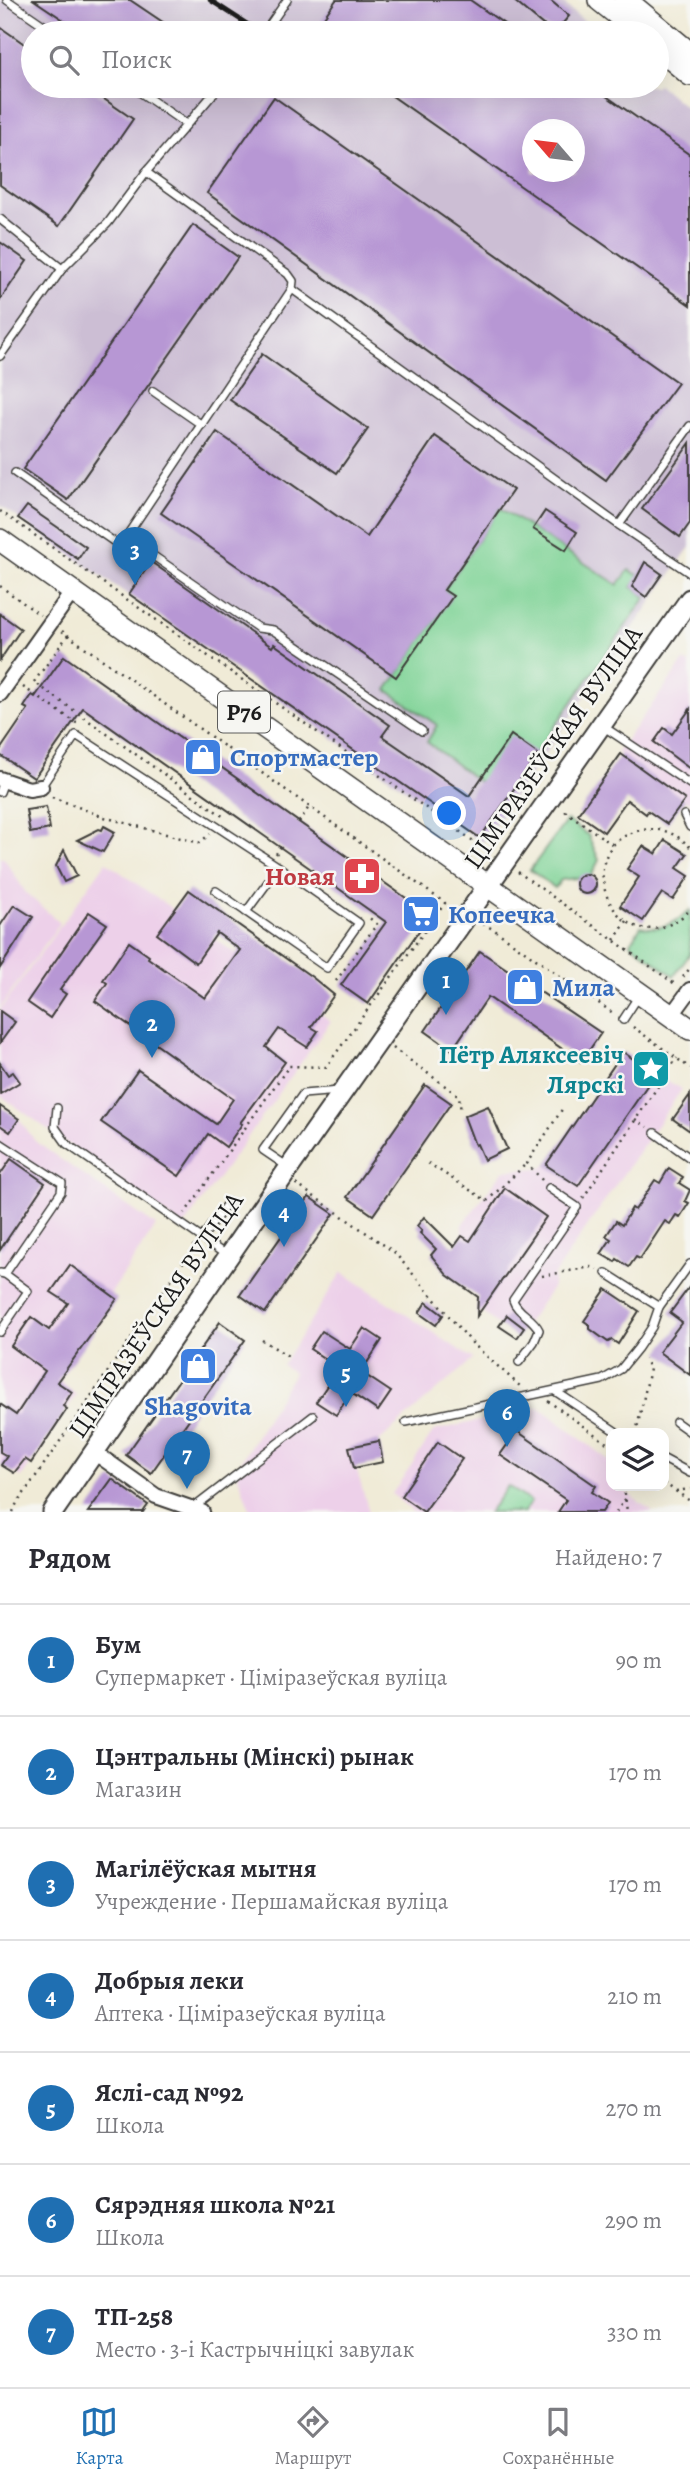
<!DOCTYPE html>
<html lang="ru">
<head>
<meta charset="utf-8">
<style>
	:root { --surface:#fff; --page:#f7f7f7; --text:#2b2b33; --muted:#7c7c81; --line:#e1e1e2; --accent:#1f6fb2 }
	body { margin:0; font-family:Alegreya,serif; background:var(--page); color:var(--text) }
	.controls { position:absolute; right:21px; bottom:21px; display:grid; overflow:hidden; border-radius:14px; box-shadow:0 7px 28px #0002 }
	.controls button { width:63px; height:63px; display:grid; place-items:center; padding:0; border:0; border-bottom:2px solid var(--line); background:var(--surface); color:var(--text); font:35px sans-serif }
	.compass { position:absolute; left:522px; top:119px; width:63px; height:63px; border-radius:50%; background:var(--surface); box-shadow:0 7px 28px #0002; rotate:298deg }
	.you { position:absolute; left:450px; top:814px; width:24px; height:24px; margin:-18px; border:5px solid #fff; border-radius:50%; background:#1a73e8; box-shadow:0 0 0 10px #1a73e833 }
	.badge { display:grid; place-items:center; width:46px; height:46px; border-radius:50%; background:var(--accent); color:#fff; font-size:23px; font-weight:700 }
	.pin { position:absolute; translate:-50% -58px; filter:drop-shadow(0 2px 4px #0008) }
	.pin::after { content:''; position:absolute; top:37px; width:24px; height:21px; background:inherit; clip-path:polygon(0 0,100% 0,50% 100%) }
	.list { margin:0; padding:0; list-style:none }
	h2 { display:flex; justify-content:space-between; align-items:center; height:91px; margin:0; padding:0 28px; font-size:30px }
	h2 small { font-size:23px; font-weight:400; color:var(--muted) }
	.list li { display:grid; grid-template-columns:46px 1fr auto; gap:21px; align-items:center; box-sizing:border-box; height:112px; padding:0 28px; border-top:2px solid var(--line) }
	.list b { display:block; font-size:26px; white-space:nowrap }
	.list p { margin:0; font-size:23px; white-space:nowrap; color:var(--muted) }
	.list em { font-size:23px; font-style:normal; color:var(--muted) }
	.icon { flex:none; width:38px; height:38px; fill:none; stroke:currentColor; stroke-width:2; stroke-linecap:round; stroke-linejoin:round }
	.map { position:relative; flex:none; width:690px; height:1512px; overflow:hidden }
	.search { position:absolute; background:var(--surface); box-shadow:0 7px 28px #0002; left:21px; right:21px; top:21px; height:77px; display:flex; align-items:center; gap:18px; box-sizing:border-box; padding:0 24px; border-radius:38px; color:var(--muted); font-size:26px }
	.sheet { height:875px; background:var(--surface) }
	nav { display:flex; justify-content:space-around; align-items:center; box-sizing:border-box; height:98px; border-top:2px solid var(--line); background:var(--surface); font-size:19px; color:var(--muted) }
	nav a { display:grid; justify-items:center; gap:4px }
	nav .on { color:var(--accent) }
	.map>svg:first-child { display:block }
	.built { fill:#edd0e9 }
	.industrial { fill:#ccbed4; fill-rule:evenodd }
	.green { fill:#7fd396; stroke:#4e7859; stroke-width:2 }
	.building { fill:#b797d4; fill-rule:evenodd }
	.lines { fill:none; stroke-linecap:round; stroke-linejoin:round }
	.service-casing { stroke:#3c3b38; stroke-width:10 }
	.minor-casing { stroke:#3c3b38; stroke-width:18 }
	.secondary-casing { stroke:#3c3b38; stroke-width:23 }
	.primary-casing { stroke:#3c3b38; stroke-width:24 }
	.path { stroke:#3c3b38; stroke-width:2.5; stroke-dasharray:2 5; stroke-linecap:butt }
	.service { stroke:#fff; stroke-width:7 }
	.minor { stroke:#fff; stroke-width:14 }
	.secondary { stroke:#fff; stroke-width:19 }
	.primary { stroke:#fff; stroke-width:21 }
	.rail { stroke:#1c1c1c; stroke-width:4.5 }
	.labels { text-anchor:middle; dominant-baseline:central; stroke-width:5; stroke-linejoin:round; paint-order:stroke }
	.shield { fill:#f6f6f2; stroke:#5d5d5c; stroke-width:2 }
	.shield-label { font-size:24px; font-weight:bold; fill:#1c1c1c }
	.street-label { font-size:26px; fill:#1c1c1c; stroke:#f6f6f2 }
	.shop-label { font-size:26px; font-weight:bold; fill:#366cbe; stroke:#f6f6f2; text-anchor:start }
	.health-label { font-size:26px; font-weight:bold; fill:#be3a42; stroke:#f6f6f2; text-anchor:end }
	.culture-label { font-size:26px; font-weight:bold; fill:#0d838f; stroke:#f6f6f2; text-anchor:end }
</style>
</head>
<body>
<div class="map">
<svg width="690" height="1512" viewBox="0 0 690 1512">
	<rect width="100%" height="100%" fill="#f6f6f2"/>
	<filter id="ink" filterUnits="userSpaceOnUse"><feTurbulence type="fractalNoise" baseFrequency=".0143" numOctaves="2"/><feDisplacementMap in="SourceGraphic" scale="14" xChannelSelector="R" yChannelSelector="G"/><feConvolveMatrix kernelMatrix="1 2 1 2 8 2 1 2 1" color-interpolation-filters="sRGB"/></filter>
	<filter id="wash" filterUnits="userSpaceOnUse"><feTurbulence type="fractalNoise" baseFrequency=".00686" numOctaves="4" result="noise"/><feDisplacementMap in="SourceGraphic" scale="28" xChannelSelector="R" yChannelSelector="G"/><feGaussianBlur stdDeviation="1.57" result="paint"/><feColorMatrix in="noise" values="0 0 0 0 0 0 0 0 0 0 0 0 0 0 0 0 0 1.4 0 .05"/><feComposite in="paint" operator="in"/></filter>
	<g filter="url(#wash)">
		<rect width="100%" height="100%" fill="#f0ebd7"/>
		<g class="built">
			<path d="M684 661 690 664V803L617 752Z"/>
			<path d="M0 858H4L26 893 60 923 0 1008Z"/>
			<path d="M106 862 331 1021 183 1227 0 1095V1010Z"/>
			<path d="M655 1074 682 1089 553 1276V1287L524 1328 507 1315 499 1326 477 1308 478 1297 447 1275 470 1241 462 1236V1225L504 1170 543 1168Z"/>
			<path d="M0 1106 19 1119 36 1142 156 1226 111 1293 117 1299 59 1380 76 1395 22 1477 0 1464Z"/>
			<path d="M342 1272 473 1359 379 1441 350 1447 369 1512H251L236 1470 294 1373 282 1365Z"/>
			<path d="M539 1407 611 1462V1486H617L653 1512H413L392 1494 434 1431Z"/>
		</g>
		<path class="industrial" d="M0 0H559L598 33H33V86H657V83L690 111V547L482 843 0 505ZM532 130H574V172H532Z"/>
		<g class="green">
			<path d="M500 508 618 585 629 570 640 576 632 587 646 597 536 753 479 782 427 742 437 725 387 690 452 596 444 590Z"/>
			<path d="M567 820 588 835 599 860 591 876 561 880 555 888 530 870Z"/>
			<path d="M690 910V954L674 976 630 943 641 926C660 932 676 923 690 910Z"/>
			<path d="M508 1486 531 1502 524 1512H489Z"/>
		</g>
		<g id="blocks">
			<g class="building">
				<path d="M34 0H130L179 33H83Z"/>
				<path d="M336 0H470L517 33H313Z"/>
				<path d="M513 0H550L569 16 557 30 543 25Z"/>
				<path d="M0 27 33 50V86H85L133 119 59 226 0 185Z"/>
				<path d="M378 86H592L690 155V305ZM533 130H575V172H533Z"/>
				<path d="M274 97 678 383 606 480 207 193Z"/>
				<path d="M193 225 238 257 68 500 23 469Z"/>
				<path d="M0 242 27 261 0 300Z"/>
				<path d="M262 354 368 429 337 473 230 400Z"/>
				<path d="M217 432 367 537 435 436 513 490 444 590 453 596 396 677 161 513Z"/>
				<path d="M690 443V523L680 537 642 509Z"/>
				<path d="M27 506 86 547 78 559 18 518Z"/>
				<path d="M545 511 577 532 566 550 533 529Z"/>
				<path d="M151 562 272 647 274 644 390 725 382 736 469 796 511 735 538 754 480 838 129 594Z"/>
				<path d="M645 562 662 574 646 597 632 587Z"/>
				<path d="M0 614 21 629 0 660Z"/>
				<path d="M64 656 430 915 368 1004 341 985 386 922 83 708 34 778 0 755V750L28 709 24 707 32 695 35 697Z"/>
				<path d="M690 709V769L654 742 664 728 672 734Z"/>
				<path d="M621 754 685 800 667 824 648 811 646 814 627 800 604 832 578 814Z"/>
				<path d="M46 807 50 829 30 833 26 810Z"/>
				<path d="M104 826 115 832 103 852 77 840 99 829 102 830Z"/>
				<path d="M665 840 687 854 677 868 689 876 673 900 662 893 643 921 620 906 639 877 627 869 643 846 656 854Z"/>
				<path d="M64 850 77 876 64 882 56 866Z"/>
				<circle cx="586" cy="884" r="10"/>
				<path d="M189 890 312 977 334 995 311 1027 318 1031 307 1047 279 1029 266 1047 285 1062 240 1123 242 1124 226 1147 208 1134 179 1176 101 1122 138 1070 216 1124 233 1099 95 1001 107 983 103 980 129 942 149 956 148 958 205 998 240 950 217 933 196 963 157 934Z"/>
				<path d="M14 905 33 917 0 968V926Z"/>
				<path d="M89 912 107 924 60 990 66 994 50 1018 27 1002Z"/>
				<path d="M480 951 601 1033 581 1062 488 997 452 1050 425 1031Z"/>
				<path d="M0 1011 15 1022 0 1043Z"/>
				<path d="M623 1052 655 1074 578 1186 546 1165Z"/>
				<path d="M0 1063 8 1075 13 1072 20 1082 0 1094Z"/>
				<path d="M425 1085 451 1103 373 1215 347 1197Z"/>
				<path d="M690 1095V1131L673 1119Z"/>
				<path d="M0 1106 19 1119 10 1132 0 1125Z"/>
				<path d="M488 1106 507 1149 484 1160 477 1144 475 1145 464 1116Z"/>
				<path d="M11 1159 45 1183 0 1250V1175Z"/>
				<path d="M669 1168 683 1177 679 1183 690 1190 685 1201 689 1203 680 1217 676 1215 670 1224 665 1221 640 1259 636 1257 629 1267 617 1259 615 1262 601 1254 611 1239 606 1236 616 1221 622 1225 632 1208 635 1210 655 1180 660 1183Z"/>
				<path d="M505 1188 546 1217 477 1316 478 1297 447 1275 431 1255 436 1249 420 1233 422 1231 417 1226 424 1217 454 1247 462 1236 470 1241Z"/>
				<path d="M309 1197 334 1214 265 1313 240 1295Z"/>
				<path d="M70 1265 117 1299 57 1382 72 1392 63 1406 67 1409 31 1463 25 1459 14 1473 1 1465 7 1456 0 1452V1404L16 1415 45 1371 11 1346 31 1317 49 1330 68 1303 51 1292Z"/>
				<path d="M690 1286V1375L659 1352 682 1322 670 1313Z"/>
				<path d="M606 1289 639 1311 618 1344 612 1340 608 1342 590 1329V1325L584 1321Z"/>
				<path d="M426 1302 443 1315 436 1325 419 1313Z"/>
				<path d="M507 1315 524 1328 517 1338 499 1326Z"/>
				<path d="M220 1322 245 1340 151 1473 126 1455Z"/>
				<path d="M364 1328 382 1340 361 1372 391 1392 378 1411 351 1393 336 1415 316 1402 339 1368 310 1349 322 1331 350 1349Z"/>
				<path d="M517 1431 596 1486 592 1492 608 1503 602 1512H558L566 1500 500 1455Z"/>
				<path d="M379 1441 383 1462 354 1468 349 1447Z"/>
				<path d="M438 1442 462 1459 424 1512 401 1496Z"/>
				<path d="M112 1479 148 1505 143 1512H88Z"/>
			</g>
		</g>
	</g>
	<g filter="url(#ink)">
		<use href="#blocks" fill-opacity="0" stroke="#3c3b38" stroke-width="2"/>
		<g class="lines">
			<defs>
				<g id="service">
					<path d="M7 0 55 33"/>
					<path d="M264 33 287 0"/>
					<path d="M131 86 186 124"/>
					<path d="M146 172 288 274 293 281 292 289 619 525 690 573"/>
					<path d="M0 219 62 269"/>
					<path d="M0 356 62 269 108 223 146 172 220 86"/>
					<path d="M153 391 202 425"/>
					<path d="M15 473 120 546 292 289"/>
					<path d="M619 525 690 426"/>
					<path d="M126 537 258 628 273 630 422 731"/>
					<path d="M601 725 690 784"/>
					<path d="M41 787 76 735 279 867 359 923 327 968 216 891"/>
					<path d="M0 792 4 781"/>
					<path d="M684 815 690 827"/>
					<path d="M246 912 279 867"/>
					<path d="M623 1020 638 997"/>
					<path d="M57 1108 55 1127 67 1144 226 1255"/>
					<path d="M655 1133 690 1158"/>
					<path d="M0 1143 62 1183 61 1192 5 1274 0 1273"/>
					<path d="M288 1167 263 1150 303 1094 339 1091"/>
					<path d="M202 1238 228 1202"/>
					<path d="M606 1273 659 1307"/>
					<path d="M0 1332 28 1291 5 1274"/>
					<path d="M519 1362 534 1342 539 1330C533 1317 517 1313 513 1300L577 1207 549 1188"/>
					<path d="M555 1391 618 1433"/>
					<path d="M406 1422 602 1380 621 1369 638 1348 652 1327 659 1307 690 1264"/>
					<path d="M676 1422 690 1432"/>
					<path d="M664 1459 690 1473"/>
					<path d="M192 1509 313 1416"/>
				</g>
				<g id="minor">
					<path d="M0 694 73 591"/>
					<path d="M0 779 29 789 41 787"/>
					<path d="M671 1016 690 990"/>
					<path d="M94 1452 156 1496 202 1512"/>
				</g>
				<path id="secondary" d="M53 1512 289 1168 690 599"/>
				<g id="primary">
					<path d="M599 0 640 33"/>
					<path d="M626 0 690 53"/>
					<path d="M657 47 690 75"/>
					<path d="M0 540 690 1029"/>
				</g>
			</defs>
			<use href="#service" class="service-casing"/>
			<use href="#minor" class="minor-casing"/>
			<use href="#secondary" class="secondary-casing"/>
			<use href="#primary" class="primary-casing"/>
			<g class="path">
				<path d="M0 511 485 849"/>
				<path d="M0 586 40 615"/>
				<path d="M62 631 445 903 326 1067 289 1066 185 1213"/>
				<path d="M68 635 34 682 224 817"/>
				<path d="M23 687 78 724"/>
				<path d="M52 797 104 817 199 843 210 834"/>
				<path d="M565 811 613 845"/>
				<path d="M299 822 309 807"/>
				<path d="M690 847C676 833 661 827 642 830 561 845 619 977 690 910"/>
				<path d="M276 854 281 846"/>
				<path d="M518 872 675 984"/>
				<path d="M483 924 493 929 613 1013"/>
				<path d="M614 940 627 921"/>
				<path d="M683 977 690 968"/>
				<path d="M336 981 377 924 368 917"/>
				<path d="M633 1027 690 1068"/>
				<path d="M393 1048 459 1096 461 1112"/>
				<path d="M635 1119 647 1127"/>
				<path d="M428 1163 487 1201 527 1163"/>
				<path d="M542 1180 527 1163 563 1108"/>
				<path d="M296 1184 394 1252 473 1344 521 1387"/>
				<path d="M583 1198 677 1058"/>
				<path d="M542 1276 591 1267 597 1270"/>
				<path d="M262 1340 288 1356"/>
				<path d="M548 1401 611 1446"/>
				<path d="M636 1433 650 1369 644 1359"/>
				<path d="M664 1483 690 1501"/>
				<path d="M624 1486 627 1512"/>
				<path d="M676 1491 690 1489"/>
				<path d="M13 1512 16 1505 193 1248V1245"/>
				<path d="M616 1512 626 1498"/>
			</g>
			<use href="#service" class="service"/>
			<use href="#minor" class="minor"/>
			<use href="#secondary" class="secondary"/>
			<use href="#primary" class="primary"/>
			<path class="rail" d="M210 0 261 33"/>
		</g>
	</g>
	<defs>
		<symbol id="shop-square" viewBox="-11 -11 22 22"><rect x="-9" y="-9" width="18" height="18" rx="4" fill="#3f7fe0" stroke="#f6f6f2"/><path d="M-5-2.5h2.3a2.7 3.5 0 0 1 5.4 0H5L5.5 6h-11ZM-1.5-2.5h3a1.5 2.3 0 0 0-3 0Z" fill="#fff"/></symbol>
		<symbol id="pharmacy-square" viewBox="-11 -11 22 22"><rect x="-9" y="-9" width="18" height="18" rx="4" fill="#e0444e" stroke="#f6f6f2"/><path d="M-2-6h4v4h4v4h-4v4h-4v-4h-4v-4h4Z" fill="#fff"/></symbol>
		<symbol id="supermarket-square" viewBox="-11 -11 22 22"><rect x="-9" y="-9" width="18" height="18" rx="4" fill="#3f7fe0" stroke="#f6f6f2"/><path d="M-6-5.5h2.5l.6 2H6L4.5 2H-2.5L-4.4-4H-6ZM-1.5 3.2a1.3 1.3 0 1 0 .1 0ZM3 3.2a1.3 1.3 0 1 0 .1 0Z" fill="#fff"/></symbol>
		<symbol id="sight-square" viewBox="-11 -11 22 22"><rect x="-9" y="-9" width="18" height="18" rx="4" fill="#0f9aa8" stroke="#f6f6f2"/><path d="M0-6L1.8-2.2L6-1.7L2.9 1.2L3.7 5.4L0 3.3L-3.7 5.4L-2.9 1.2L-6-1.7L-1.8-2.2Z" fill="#fff"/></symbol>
	</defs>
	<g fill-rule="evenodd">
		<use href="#shop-square" x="181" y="735" width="44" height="44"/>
		<use href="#pharmacy-square" x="340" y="854" width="44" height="44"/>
		<use href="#supermarket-square" x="399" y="892" width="44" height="44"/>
		<use href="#shop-square" x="503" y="965" width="44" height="44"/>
		<use href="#sight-square" x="629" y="1047" width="44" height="44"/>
		<use href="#shop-square" x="176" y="1344" width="44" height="44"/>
	</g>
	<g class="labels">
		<rect class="shield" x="218" y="691.5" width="52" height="41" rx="5"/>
		<g class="shield-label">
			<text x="244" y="712">Р76</text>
		</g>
		<g class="street-label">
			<text transform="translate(553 747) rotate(-55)">ЦІМІРАЗЕЎСКАЯ ВУЛІЦА</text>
			<text transform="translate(156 1315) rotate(-56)">ЦІМІРАЗЕЎСКАЯ ВУЛІЦА</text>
		</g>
		<g class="shop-label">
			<text x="230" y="757">Спортмастер</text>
			<text x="448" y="914">Копеечка</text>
			<text x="552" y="987">Мила</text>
			<text x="198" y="1406" text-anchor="middle">Shagovita</text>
		</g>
		<g class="health-label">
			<text x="335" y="876">Новая</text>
		</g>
		<g class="culture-label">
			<text x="624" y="1054">Пётр Аляксеевіч<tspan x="624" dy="30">Лярскі</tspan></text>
		</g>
	</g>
</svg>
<div class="controls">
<button><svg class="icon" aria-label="layers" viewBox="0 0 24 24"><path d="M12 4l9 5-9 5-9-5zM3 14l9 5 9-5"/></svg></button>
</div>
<svg class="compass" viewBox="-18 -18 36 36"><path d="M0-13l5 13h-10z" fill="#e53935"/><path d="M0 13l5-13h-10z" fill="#7c7c81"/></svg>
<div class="you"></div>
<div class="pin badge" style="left:446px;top:1015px">1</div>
<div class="pin badge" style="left:152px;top:1058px">2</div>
<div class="pin badge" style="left:135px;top:585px">3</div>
<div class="pin badge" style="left:284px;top:1247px">4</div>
<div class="pin badge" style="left:346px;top:1407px">5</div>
<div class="pin badge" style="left:507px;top:1447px">6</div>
<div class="pin badge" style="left:187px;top:1489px">7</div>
<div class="search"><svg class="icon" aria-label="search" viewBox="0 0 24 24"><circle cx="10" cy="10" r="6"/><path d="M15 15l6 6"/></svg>Поиск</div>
</div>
<section class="sheet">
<h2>Рядом<small>Найдено: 7</small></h2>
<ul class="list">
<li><span class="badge">1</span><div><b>Бум</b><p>Супермаркет · Ціміразеўская вуліца</p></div><em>90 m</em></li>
<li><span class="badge">2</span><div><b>Цэнтральны (Мінскі) рынак</b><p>Магазин</p></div><em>170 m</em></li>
<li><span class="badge">3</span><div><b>Магілёўская мытня</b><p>Учреждение · Першамайская вуліца</p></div><em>170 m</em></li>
<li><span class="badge">4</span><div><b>Добрыя леки</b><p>Аптека · Ціміразеўская вуліца</p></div><em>210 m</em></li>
<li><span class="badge">5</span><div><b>Яслі-сад №92</b><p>Школа</p></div><em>270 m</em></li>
<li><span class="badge">6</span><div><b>Сярэдняя школа №21</b><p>Школа</p></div><em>290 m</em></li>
<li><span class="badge">7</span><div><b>ТП-258</b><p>Место · 3-і Кастрычніцкі завулак</p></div><em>330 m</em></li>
</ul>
</section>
<nav>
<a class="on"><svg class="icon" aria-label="map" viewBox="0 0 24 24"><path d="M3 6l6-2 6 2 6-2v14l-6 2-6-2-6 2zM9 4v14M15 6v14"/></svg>Карта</a>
<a><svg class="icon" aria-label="directions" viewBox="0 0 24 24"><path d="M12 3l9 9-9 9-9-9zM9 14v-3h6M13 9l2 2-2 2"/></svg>Маршрут</a>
<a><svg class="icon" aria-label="saved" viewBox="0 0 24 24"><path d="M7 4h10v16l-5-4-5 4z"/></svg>Сохранённые</a>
</nav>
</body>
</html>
